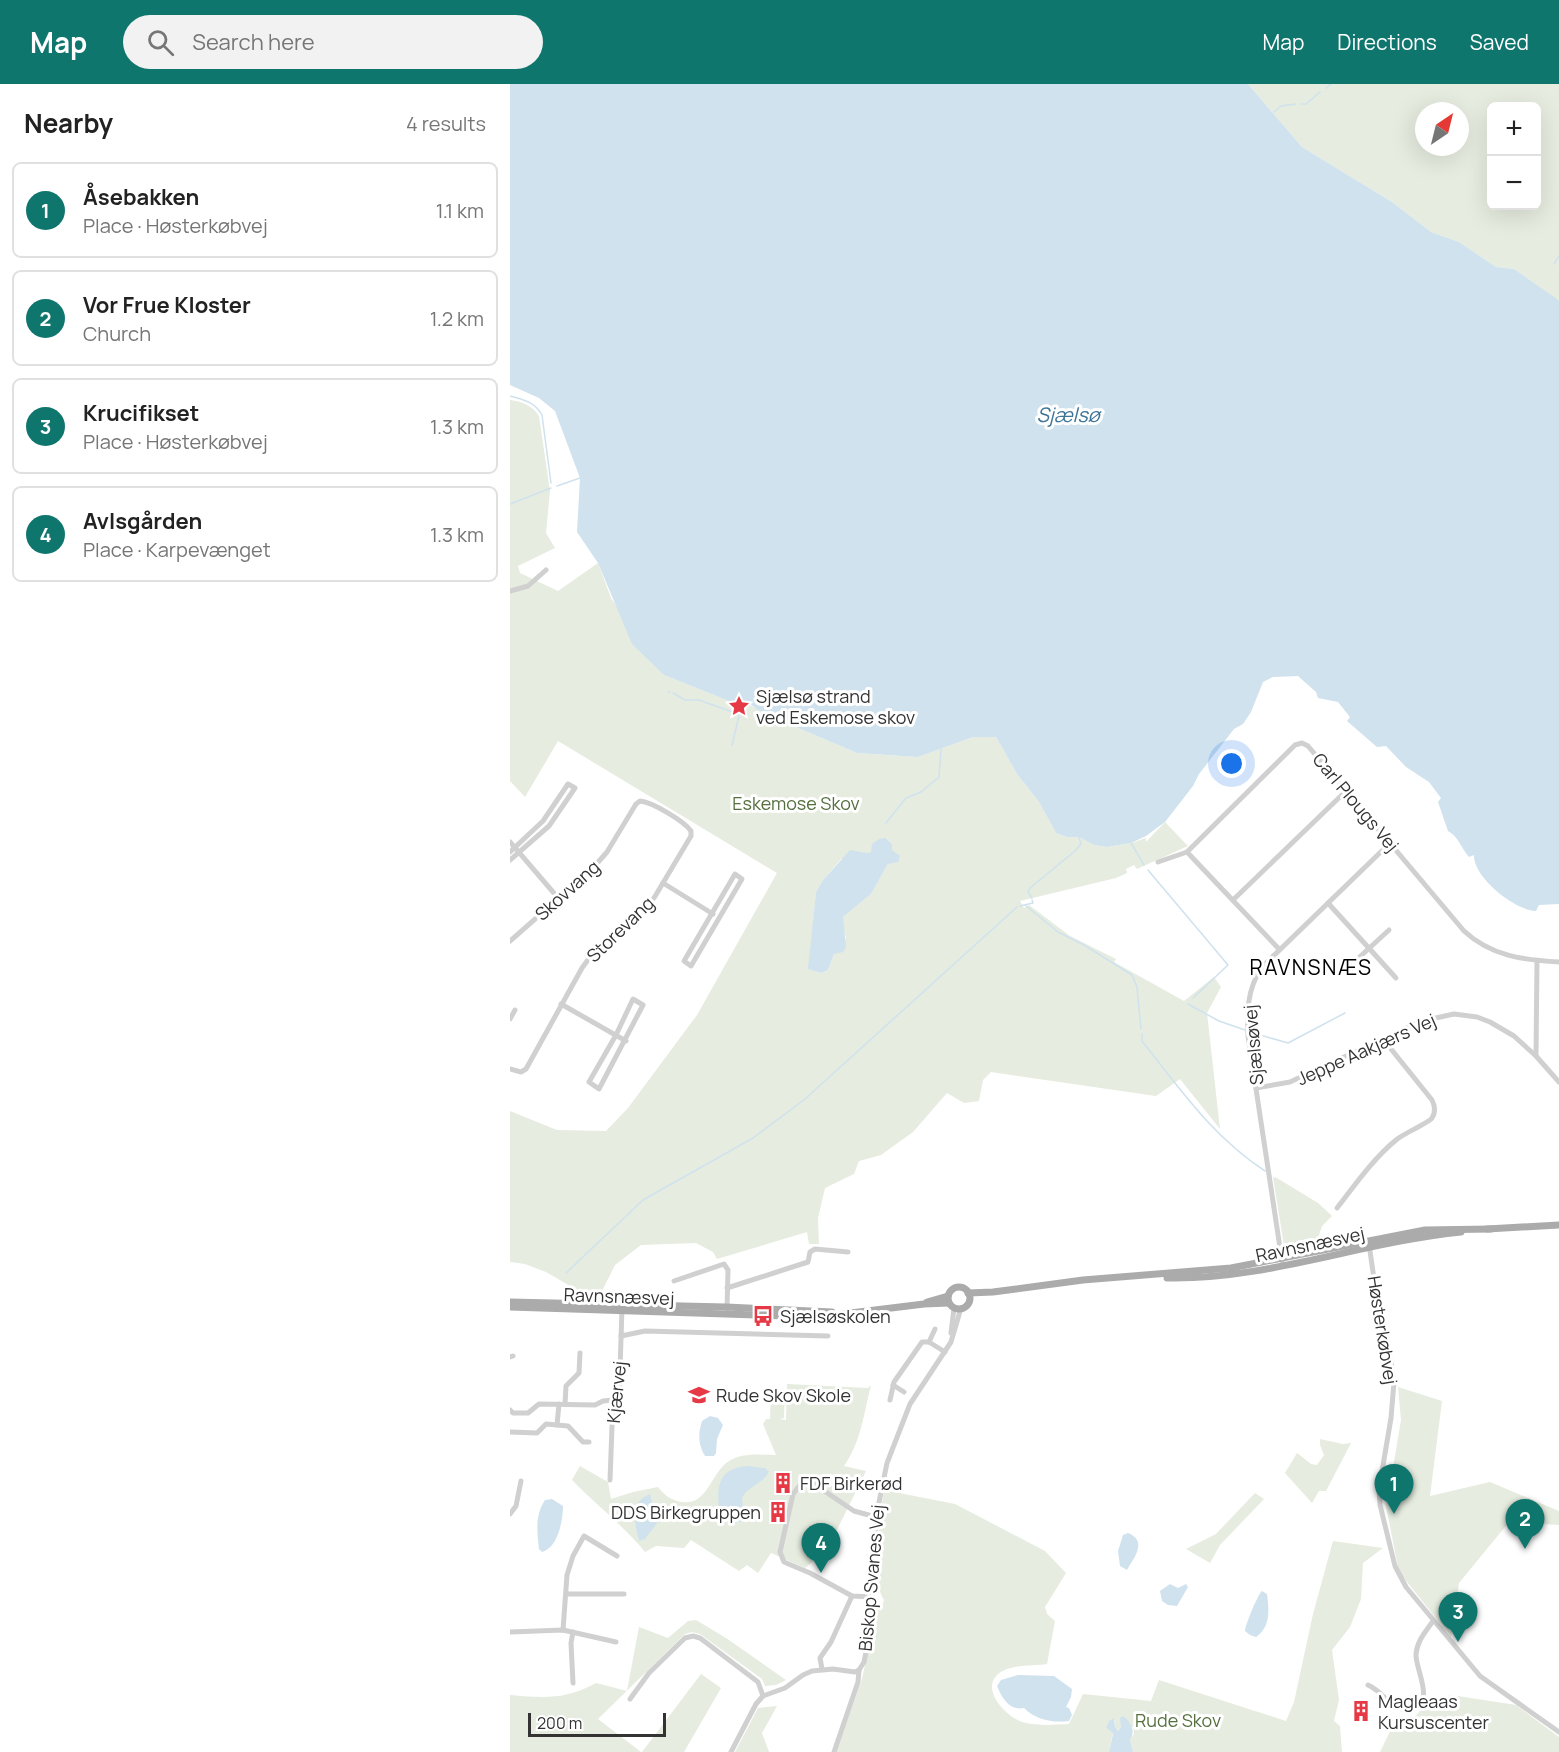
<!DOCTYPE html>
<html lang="en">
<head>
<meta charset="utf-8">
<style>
	:root { --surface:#fff; --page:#f2f2f2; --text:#222; --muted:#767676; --line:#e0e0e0; --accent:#0f766e }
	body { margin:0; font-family:Manrope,sans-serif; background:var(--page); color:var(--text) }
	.controls { position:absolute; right:18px; top:18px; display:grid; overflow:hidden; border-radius:9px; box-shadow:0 6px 24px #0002 }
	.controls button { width:54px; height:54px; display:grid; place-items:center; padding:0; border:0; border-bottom:2px solid var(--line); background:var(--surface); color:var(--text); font:30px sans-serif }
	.compass { position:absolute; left:905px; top:18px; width:54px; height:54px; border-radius:50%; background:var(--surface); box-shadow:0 6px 24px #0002; rotate:35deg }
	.scale { position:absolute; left:18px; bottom:15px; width:138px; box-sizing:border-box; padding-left:6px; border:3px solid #333; border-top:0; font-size:16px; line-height:21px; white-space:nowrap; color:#333; -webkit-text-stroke:4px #fff; paint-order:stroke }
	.you { position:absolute; left:722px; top:680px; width:21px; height:21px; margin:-15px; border:4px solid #fff; border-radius:50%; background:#1a73e8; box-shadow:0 0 0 9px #1a73e833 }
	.badge { display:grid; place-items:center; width:39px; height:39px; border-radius:50%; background:var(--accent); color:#fff; font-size:20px; font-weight:700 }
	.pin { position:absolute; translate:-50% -50px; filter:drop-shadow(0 2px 3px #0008) }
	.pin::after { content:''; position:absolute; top:32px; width:21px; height:18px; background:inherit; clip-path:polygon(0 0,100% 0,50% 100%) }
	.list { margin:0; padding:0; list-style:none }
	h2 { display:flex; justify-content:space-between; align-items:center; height:78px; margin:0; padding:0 24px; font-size:26px }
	h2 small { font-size:20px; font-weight:400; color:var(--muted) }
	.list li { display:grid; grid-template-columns:39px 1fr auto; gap:18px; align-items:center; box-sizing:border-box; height:96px; margin:0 12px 12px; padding:0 12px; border:2px solid var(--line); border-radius:9px }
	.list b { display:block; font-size:22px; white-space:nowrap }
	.list p { margin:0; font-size:20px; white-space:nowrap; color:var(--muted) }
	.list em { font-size:20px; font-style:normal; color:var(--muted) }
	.icon { flex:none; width:33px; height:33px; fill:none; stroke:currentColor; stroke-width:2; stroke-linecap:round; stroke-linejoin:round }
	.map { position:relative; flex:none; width:1049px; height:1668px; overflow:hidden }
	header { display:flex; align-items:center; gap:36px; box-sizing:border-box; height:84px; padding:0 30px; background:var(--accent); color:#fff }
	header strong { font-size:28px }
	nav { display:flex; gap:33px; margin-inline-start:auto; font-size:21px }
	.search { width:420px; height:54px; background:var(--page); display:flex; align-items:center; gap:15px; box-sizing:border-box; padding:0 21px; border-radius:33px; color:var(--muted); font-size:22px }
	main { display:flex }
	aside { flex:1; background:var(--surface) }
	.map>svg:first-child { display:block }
	.green { fill:#e6ecdf; fill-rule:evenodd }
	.water { fill:#cfe2ee }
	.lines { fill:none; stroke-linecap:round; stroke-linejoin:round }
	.stream { stroke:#cfe2ee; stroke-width:1.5 }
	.minor { stroke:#d0d0d0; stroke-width:5 }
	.major { stroke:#ababab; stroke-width:7 }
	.labels { text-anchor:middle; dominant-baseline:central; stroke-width:6; stroke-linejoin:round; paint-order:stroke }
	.poi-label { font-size:18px; fill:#333; stroke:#fff; text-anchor:start }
	.street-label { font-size:18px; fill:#333; stroke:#fff }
	.park-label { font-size:18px; fill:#56703f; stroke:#fff }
	.water-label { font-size:20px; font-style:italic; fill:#3f7597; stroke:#fff }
	.quarter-label { font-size:21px; letter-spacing:1.5px; fill:#000; stroke:#fff }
</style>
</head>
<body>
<header>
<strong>Map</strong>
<div class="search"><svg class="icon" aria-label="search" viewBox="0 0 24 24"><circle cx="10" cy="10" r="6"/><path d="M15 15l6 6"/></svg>Search here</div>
<nav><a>Map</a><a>Directions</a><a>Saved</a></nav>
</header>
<main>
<aside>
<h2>Nearby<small>4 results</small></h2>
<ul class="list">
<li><span class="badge">1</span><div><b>Åsebakken</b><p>Place · Høsterkøbvej</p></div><em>1.1 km</em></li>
<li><span class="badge">2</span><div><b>Vor Frue Kloster</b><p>Church</p></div><em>1.2 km</em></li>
<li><span class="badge">3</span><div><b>Krucifikset</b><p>Place · Høsterkøbvej</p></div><em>1.3 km</em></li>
<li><span class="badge">4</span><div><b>Avlsgården</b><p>Place · Karpevænget</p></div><em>1.3 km</em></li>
</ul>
</aside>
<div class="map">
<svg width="1049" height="1668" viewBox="0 0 1049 1668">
	<rect width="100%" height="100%" fill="#fff"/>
	<g class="green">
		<path d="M738 0H1049V217L1004 185 986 183 949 158 921 148 882 118 792 63ZM981 22H1026V122H981ZM914 27H950V63H914Z"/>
		<path d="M0 316C13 318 22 321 29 332L40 407 36 449 45 464 8 482 10 489 48 507 88 479 101 514 154 591 224 619 223 622 233 626 236 618 246 625 267 635 347 669 408 673 463 653H486L507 690 529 718 546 749 557 753H569L584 761 597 763 621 759 636 754V758L655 738 678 762 627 785 624 781 616 785 617 789 606 794 510 817 514 824 519 821 560 852 606 875 604 878 674 917 704 893 711 903 697 929 710 1045 670 995 646 1012 481 988 473 996 469 1017 454 1019 437 1009 403 1048 371 1071 349 1077 344 1090 315 1104 308 1134 309 1160H299L297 1148 207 1175 203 1168 186 1159 131 1161 105 1181 92 1207 67 1206 36 1188 15 1180 0 1178V1027L47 1046 96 1047 118 1024 187 931 267 789 48 657 15 713 0 697ZM376 754 382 760V766L378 780 361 810 333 833V844L336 854 324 870 318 886 311 889 299 885 306 808 313 796 331 775 361 768Z"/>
		<path d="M763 1093 767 1094 808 1119 822 1132 812 1142 806 1160 775 1168Z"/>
		<path d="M277 1300 358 1304 361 1301C354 1329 351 1358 334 1382L356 1387 317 1466 295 1484 261 1469 248 1489 237 1481 229 1487 181 1456 174 1464 146 1462 135 1468C113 1441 86 1421 62 1396L70 1382 98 1398 101 1415 123 1408 148 1403C155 1412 161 1416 172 1418 198 1422 201 1388 219 1377 234 1368 250 1371 266 1371L253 1340 256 1335H260L261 1307H275L274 1334 269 1335 276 1336ZM142 1416 148 1438 129 1457 126 1439Z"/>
		<path d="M888 1303 932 1317 920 1412 980 1398 1049 1427V1441L999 1438 949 1499 941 1553 889 1488 873 1407 880 1402 891 1336Z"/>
		<path d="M810 1355 833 1360 841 1359 816 1407H809L802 1419 775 1389 787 1369 801 1380 807 1381 814 1371 810 1361Z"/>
		<path d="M374 1406 445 1420 535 1467 556 1489 535 1523 537 1530 545 1537 537 1580C523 1582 498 1580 487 1591 471 1607 497 1633 512 1638 527 1642 544 1641 559 1640L573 1610 641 1617 649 1596 776 1637 784 1618 803 1530 823 1457 873 1464 853 1479 851 1515 840 1543 822 1566 829 1616 824 1637 830 1642 832 1668H623L620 1656 624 1650 623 1643H611L608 1647 605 1643V1637L601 1635 596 1644 603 1648 599 1668H326L352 1595 367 1523 370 1527 374 1516C359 1493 370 1434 374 1406Z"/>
		<path d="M745 1409 754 1415 710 1461 700 1479 676 1465 706 1450Z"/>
		<path d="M186 1536 216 1554 276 1596 266 1601 255 1602 252 1595 190 1550 182 1548 175 1550 88 1635 131 1668H0V1611C34 1614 55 1616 86 1599L117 1607 129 1543 158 1554 178 1537Z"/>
		<path d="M191 1590 211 1604 174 1668H132Z"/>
		<path d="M941 1611 1006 1621 1049 1653V1668H870L886 1635 902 1636 917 1619Z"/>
		<path d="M267 1622 252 1649 259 1668H225L248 1624Z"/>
	</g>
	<g class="water">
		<path d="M0 0H738L792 63 882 118 921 148 949 158 986 183 1004 185 1047 215 1049 217V820L1029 821 1026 827C1004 826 963 793 964 771L959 773C951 764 949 753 938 747L928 718 931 714 919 698 896 683 876 662 867 663 837 637 840 633 828 618 808 614 806 608 788 592 763 593 753 598 741 628 733 640 724 645 689 690 683 702 655 738 636 752 621 759 597 763 584 761 569 753H557L546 749 529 718 507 690 486 653H463L408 673 347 669 267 635 246 625 238 618 219 617 154 591 122 560 88 479 67 448 70 394 45 327 29 314 0 301Z"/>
		<path d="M376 754 382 760V766L390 772 388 778 378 780 361 810 333 833 336 863 333 868 324 870 318 886 311 889 298 885 306 808 313 796 340 766 356 769 361 768 362 760 369 755Z"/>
		<path d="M200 1332 208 1334 213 1341 207 1355 206 1369 204 1372H195C188 1361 188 1349 192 1337Z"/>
		<path d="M238 1382 255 1384 259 1388C252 1400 237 1404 233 1412 230 1420 236 1428 234 1436 225 1440 217 1440 209 1433 208 1405 204 1385 238 1382Z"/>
		<path d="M140 1410 148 1438 135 1455 129 1457C125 1438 118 1419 140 1410Z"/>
		<path d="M42 1415 53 1422C53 1436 48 1464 32 1468L29 1465C27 1447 25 1431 35 1416Z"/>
		<path d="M618 1449C638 1457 624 1474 617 1486L610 1482 608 1467 613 1451Z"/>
		<path d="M676 1500 678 1503 667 1522 658 1521 652 1517 650 1507 660 1500 668 1504Z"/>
		<path d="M752 1507 757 1510C759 1526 761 1542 746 1553L740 1551 735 1547C735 1541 748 1510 752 1507Z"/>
		<path d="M508 1591 544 1592 562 1605 561 1613 556 1623 559 1624 562 1631 559 1637C542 1639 526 1636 514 1624 499 1627 492 1614 487 1602L491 1596Z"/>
		<path d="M613 1632C621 1638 626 1647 620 1656L623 1668H599L603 1650 602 1648 596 1644 599 1637 604 1634 605 1643 608 1647 611 1643 610 1634Z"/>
	</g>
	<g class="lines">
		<g class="stream">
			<path d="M816 4 821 0"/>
			<path d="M791 20H796L810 8"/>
			<path d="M764 28 771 22 786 20"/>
			<path d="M1044 180 1049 172"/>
			<path d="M0 312C14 316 25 318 32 331L41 399"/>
			<path d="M47 402 70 394"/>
			<path d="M0 420 41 404"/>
			<path d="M158 608H160"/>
			<path d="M163 609 175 616H189L228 630"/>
			<path d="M222 661 229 632"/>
			<path d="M376 739 396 714 411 708 429 693 431 665"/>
			<path d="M621 759 634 781"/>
			<path d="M638 786 718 881 683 914"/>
			<path d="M522 814 518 808 520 804 565 767 571 760 569 753"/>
			<path d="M515 821 548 848 574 861 622 891 627 903 631 945"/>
			<path d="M510 822 523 819 522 816"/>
			<path d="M678 920 709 937 735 946"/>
			<path d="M743 949 778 959 835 929"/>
			<path d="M632 950V957C671 1006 702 1052 755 1087"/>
			<path d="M56 1189 133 1116 243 1054 295 1015 507 823"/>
		</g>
		<g class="minor">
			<path d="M0 507 18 502 36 486"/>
			<path d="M0 758 49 815"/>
			<path d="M0 768 33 737 58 700 65 704 39 742 0 776"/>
			<path d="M677 768 769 865"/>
			<path d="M648 778 677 768 785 661 792 659 798 662 954 847C981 872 1013 876 1049 878"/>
			<path d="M225 790 232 795 181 882 174 877Z"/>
			<path d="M153 799 203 830"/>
			<path d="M723 816 836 707"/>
			<path d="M818 819 886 894"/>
			<path d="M0 857 83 784 97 768 126 720 130 717C142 718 174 737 181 747V752L144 814 83 869 72 884 16 985 11 988 0 985"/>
			<path d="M1027 877 1026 972 1049 998"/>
			<path d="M842 880 879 846"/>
			<path d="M123 915 133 921 89 1005 79 998 106 951Z"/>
			<path d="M51 920 116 957"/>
			<path d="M0 935 5 926"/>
			<path d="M746 1004 780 998 912 937 944 930 967 933 980 938 1004 952 1026 972"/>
			<path d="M827 1124C845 1101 863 1075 886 1056 894 1049 919 1039 922 1034 926 1028 925 1022 922 1016L873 955"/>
			<path d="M859 1160 868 1223 881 1277 884 1298 881 1334 869 1405 870 1421 885 1482 896 1503 970 1592 1049 1648"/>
			<path d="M772 1177 738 952C737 927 737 907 751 884L880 759"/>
			<path d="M164 1197 214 1180 218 1186 217 1226"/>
			<path d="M217 1204 298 1178 300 1168 305 1165 338 1168"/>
			<path d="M441 1249 444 1224"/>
			<path d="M111 1252 135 1247 318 1252"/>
			<path d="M419 1258 425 1245"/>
			<path d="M0 1273 3 1272"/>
			<path d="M383 1301 394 1308"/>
			<path d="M103 1316H109L112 1224"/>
			<path d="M380 1316 384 1298 412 1258H419L435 1268"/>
			<path d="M55 1320 56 1302 69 1289 70 1269"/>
			<path d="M0 1326 3 1329H18L29 1320 85 1321 93 1317 103 1316"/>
			<path d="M47 1341 49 1320"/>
			<path d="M0 1348 27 1349 36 1340 58 1342 73 1358H79"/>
			<path d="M100 1396 103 1316"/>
			<path d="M0 1430 6 1422 11 1397"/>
			<path d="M56 1510H114"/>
			<path d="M363 1513 342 1512 300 1489 274 1478 270 1468 283 1410 291 1400H304L344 1427 366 1433"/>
			<path d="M53 1546 57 1491 63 1472 74 1452 107 1472"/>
			<path d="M0 1548 53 1546 106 1558"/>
			<path d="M63 1548 61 1559 63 1599"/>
			<path d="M312 1585 310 1574 321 1558 342 1512"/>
			<path d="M858 1601C871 1607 874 1615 884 1622 888 1625 896 1626 902 1625 926 1618 905 1585 906 1570 907 1557 916 1547 923 1537"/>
			<path d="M120 1615 139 1589 175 1554 183 1552 190 1554 248 1598 253 1612"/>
			<path d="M221 1668 246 1620 253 1612 275 1604 293 1591 302 1587 323 1585 345 1588 349 1586"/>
			<path d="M324 1668 348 1598 349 1586 354 1578 361 1542 366 1433 377 1379 400 1320 441 1258 451 1224"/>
		</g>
		<g class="major">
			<path d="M977 1145 1049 1141"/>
			<path d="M657 1194C757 1196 852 1158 951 1148"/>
			<circle cx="449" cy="1214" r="11"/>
			<path d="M458 1209 483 1208 573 1196 721 1184 915 1146 981 1145"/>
			<path d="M0 1218 216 1223 322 1228"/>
			<path d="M417 1218 438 1212"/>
			<path d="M0 1223 308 1233 414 1220 439 1219"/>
		</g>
	</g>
	<defs>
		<symbol id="sight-bare" viewBox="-9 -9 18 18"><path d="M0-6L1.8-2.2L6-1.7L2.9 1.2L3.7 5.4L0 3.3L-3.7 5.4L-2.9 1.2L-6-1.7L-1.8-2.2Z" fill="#e63946" stroke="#fff" stroke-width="2.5" paint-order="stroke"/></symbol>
		<symbol id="bus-bare" viewBox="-9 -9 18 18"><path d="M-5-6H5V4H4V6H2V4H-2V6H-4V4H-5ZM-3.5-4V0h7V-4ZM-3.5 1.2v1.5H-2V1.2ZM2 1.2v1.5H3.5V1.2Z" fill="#e63946" stroke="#fff" stroke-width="2.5" paint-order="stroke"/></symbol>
		<symbol id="school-bare" viewBox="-9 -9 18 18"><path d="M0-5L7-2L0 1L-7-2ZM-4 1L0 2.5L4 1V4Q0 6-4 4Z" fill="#e63946" stroke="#fff" stroke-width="2.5" paint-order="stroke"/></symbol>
		<symbol id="building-bare" viewBox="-9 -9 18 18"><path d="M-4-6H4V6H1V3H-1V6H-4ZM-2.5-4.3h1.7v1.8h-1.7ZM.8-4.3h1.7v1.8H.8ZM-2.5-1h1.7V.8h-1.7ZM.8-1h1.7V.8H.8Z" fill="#e63946" stroke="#fff" stroke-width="2.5" paint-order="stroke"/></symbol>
	</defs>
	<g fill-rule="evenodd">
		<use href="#sight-bare" x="214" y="607" width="30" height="30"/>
		<use href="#bus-bare" x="238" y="1217" width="30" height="30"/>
		<use href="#school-bare" x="174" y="1296" width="30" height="30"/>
		<use href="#building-bare" x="258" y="1384" width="30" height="30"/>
		<use href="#building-bare" x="253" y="1413" width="30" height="30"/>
		<use href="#building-bare" x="836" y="1612" width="30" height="30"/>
	</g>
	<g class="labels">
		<g class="poi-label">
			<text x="246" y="612">Sjælsø strand<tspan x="246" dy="21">ved Eskemose skov</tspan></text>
			<text x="270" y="1232">Sjælsøskolen</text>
			<text x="206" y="1311">Rude Skov Skole</text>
			<text x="290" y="1399">FDF Birkerød</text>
			<text x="251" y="1428" text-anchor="end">DDS Birkegruppen</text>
			<text x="868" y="1617">Magleaas<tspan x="868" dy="21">Kursuscenter</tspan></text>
		</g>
		<g class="street-label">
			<text transform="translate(846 718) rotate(50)">Carl Plougs Vej</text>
			<text transform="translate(57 806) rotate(-42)">Skovvang</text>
			<text transform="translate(110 845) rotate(-44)">Storevang</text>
			<text transform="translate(743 961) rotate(-95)">Sjælsøvej</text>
			<text transform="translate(856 965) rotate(-24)">Jeppe Aakjærs Vej</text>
			<text transform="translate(800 1160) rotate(-12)">Ravnsnæsvej</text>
			<text transform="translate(109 1212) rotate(2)">Ravnsnæsvej</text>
			<text transform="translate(873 1246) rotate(81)">Høsterkøbvej</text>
			<text transform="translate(106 1308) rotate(-84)">Kjærvej</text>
			<text transform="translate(361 1494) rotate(-85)">Biskop Svanes Vej</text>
		</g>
		<g class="park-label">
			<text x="286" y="719">Eskemose Skov</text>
			<text x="668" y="1636">Rude Skov</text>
		</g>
		<g class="water-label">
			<text x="558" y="330">Sjælsø</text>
		</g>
		<g class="quarter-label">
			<text x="801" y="883">RAVNSNÆS</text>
		</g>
	</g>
</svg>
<div class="controls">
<button>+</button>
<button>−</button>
</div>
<svg class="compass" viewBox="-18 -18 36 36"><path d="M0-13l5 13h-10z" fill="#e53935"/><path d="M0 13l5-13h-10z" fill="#767676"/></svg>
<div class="scale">200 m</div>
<div class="you"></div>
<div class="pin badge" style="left:884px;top:1430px">1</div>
<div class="pin badge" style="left:1015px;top:1465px">2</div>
<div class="pin badge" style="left:948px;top:1558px">3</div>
<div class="pin badge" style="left:311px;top:1489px">4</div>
</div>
</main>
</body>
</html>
